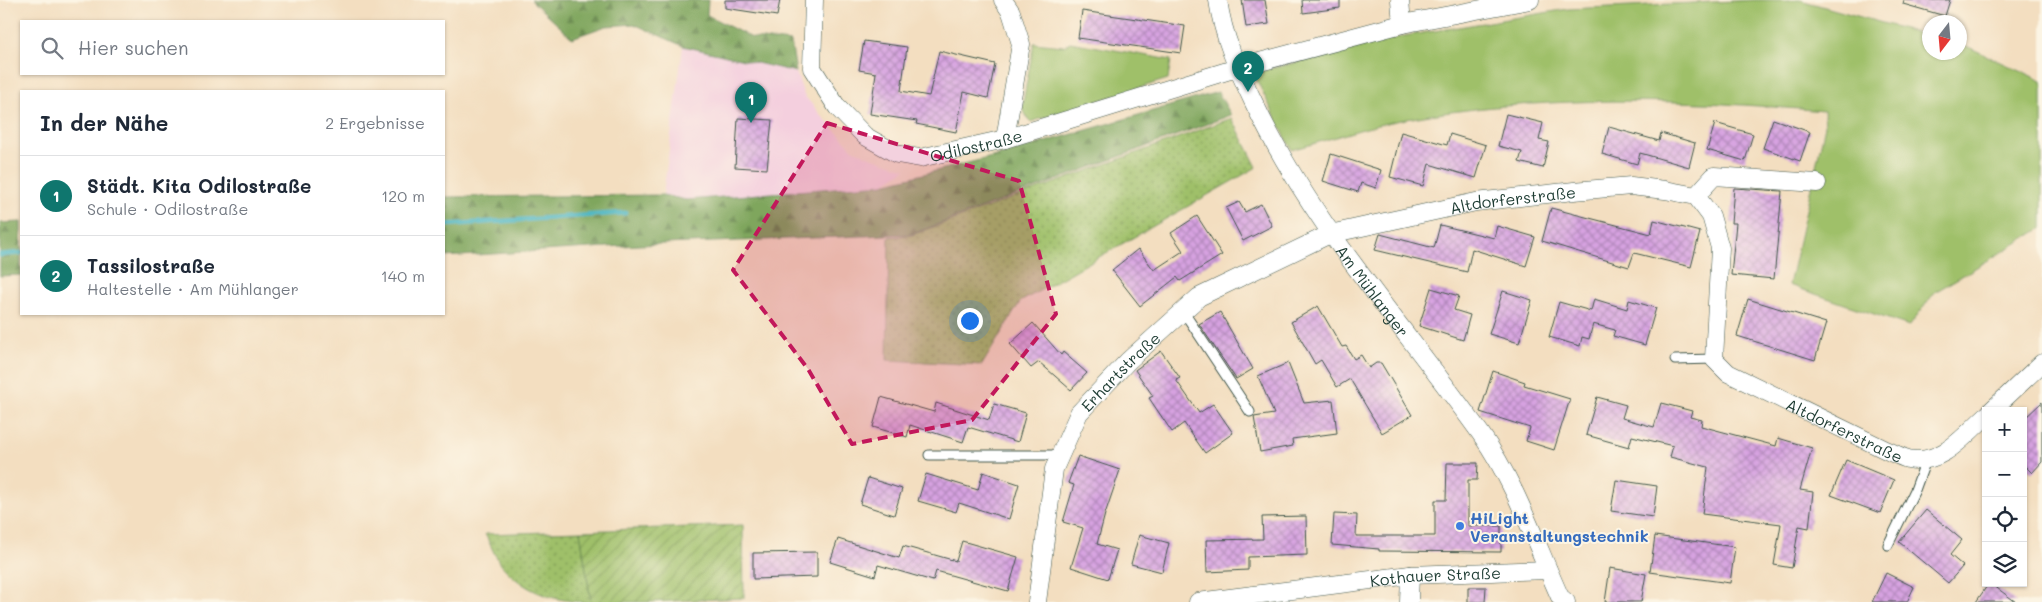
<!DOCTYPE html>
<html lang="de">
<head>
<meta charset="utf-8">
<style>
	:root { --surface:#fff; --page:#f6f6f7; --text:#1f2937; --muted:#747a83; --line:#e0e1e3; --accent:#0f766e }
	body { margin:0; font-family:Mali,sans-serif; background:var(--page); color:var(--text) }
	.controls { position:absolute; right:15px; bottom:15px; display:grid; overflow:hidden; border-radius:0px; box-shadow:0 1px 4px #0004 }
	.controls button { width:45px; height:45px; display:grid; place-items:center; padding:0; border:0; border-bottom:1px solid var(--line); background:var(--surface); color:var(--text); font:25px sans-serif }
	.compass { position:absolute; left:1922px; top:15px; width:45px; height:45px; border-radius:50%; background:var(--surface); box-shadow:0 1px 4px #0004; rotate:196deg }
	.you { position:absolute; left:969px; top:320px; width:18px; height:18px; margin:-12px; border:4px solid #fff; border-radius:50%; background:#1a73e8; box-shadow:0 0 0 8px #1a73e833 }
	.badge { display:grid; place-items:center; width:32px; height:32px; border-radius:50%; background:var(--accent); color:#fff; font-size:16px; font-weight:700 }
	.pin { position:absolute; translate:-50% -41px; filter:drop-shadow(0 1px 2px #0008) }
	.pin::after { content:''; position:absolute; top:26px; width:18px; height:15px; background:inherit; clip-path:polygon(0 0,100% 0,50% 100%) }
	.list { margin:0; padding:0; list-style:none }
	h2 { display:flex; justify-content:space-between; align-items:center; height:65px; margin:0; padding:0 20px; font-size:21px }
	h2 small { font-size:16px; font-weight:400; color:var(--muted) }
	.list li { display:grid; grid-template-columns:32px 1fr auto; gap:15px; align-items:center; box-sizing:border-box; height:80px; padding:0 20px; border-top:1px solid var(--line) }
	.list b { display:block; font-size:19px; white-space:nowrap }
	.list p { margin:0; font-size:16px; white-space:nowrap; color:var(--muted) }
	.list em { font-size:16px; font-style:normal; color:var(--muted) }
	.icon { flex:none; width:28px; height:28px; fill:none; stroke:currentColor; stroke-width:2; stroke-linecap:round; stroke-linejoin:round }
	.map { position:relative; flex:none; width:2042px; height:602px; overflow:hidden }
	.search { position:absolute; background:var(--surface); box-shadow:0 1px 4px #0004; left:20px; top:20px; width:425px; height:55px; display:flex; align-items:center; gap:12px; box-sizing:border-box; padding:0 18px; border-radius:0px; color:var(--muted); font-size:19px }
	.panel { position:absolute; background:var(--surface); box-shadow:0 1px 4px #0004; left:20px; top:90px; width:425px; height:225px; border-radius:0px }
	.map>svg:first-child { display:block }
	.built { fill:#f4cfde }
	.grass { fill:url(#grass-dots); stroke:#5f7e4e }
	.forest { fill:url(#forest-firs); stroke:#4f7248 }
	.park { fill:#9fc069; stroke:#5f7e4e }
	.garden { fill:url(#garden-furrows); stroke:#5f7e4e }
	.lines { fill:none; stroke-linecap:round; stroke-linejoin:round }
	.stream { stroke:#45b3c1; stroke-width:5 }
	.building { fill:url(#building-cross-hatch) }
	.lane-casing { stroke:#3f5549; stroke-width:11 }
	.street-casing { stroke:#3f5549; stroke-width:19 }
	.lane { stroke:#fff; stroke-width:9 }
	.street { stroke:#fff; stroke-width:18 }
	.marked { fill:#c2185b; fill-opacity:0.2; stroke:#c2185b; stroke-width:4; stroke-dasharray:10 6; stroke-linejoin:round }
	.shop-dot { fill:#3f7fe0; stroke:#fcf5e5; stroke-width:2 }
	.labels { text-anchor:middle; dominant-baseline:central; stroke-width:4; stroke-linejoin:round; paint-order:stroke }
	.street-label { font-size:16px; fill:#1f3d34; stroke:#fcf5e5 }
	.shop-label { font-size:16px; font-weight:bold; fill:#366cbe; stroke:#fcf5e5; text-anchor:start }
</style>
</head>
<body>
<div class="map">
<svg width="2042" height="602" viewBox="0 0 2042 602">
	<defs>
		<pattern id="grass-dots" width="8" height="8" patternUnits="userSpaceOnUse" patternTransform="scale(1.25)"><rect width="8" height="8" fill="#9fc069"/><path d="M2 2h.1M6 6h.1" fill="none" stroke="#819d57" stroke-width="1.8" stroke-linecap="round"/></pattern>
		<pattern id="forest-firs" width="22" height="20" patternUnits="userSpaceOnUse" patternTransform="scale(1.25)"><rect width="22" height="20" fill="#7fa65d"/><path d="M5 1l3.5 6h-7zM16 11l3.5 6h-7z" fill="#67884e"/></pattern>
		<pattern id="garden-furrows" width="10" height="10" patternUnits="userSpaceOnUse" patternTransform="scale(1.25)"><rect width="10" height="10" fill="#9fc069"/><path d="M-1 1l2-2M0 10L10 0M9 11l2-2" fill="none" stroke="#819d57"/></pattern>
		<pattern id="building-cross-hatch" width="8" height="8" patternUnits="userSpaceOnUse" patternTransform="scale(1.25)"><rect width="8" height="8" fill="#d7a2e1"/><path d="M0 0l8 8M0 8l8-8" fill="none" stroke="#ae85b7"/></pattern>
	</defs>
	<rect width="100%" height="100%" fill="#fcf5e5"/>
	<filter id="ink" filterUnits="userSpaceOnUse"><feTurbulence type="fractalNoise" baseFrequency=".02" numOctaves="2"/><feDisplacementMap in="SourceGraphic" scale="10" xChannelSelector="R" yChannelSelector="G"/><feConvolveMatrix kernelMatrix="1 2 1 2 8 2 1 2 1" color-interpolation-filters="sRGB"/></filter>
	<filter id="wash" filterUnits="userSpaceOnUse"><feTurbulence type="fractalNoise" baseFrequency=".0096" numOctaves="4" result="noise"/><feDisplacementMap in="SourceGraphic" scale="20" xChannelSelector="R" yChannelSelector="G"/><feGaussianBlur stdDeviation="1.12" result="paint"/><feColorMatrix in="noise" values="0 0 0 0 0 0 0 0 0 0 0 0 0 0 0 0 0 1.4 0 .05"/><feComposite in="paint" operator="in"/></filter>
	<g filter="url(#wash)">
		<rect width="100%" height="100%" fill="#f3dec0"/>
		<path class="built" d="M683 46 796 72 804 95 819 113 853 149 870 157 906 169 883 184 686 200 663 195Z"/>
		<g class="grass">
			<path d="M1232 118 1257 167 1020 302 982 365 887 360 889 237 912 235Z"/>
			<path d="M580 531 591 602C557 602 528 594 504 568 496 560 491 545 485 534Z"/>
		</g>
		<g class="forest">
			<path d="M531 0H708L707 15 752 38 791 42 796 72 683 46 634 24 606 26 572 38Z"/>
			<path d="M1218 92 1231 115 912 234 639 245 444 257V197L663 195 686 200 883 184 1000 155Z"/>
			<path d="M21 222V275L0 276V223Z"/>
		</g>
		<g class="park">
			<path d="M1755 0H1800L1929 36 1930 52H1960V44L1964 45 2042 81V228L1935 292 1909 326 1789 285 1825 126 1824 111C1684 99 1539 94 1401 120 1364 127 1328 140 1292 150L1253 73 1404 36 1568 9Z"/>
			<path d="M1070 42 1171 60 1168 79 1030 122 1022 108 1034 43 1064 46Z"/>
		</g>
		<path class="garden" d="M743 525 744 598 649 602H591L580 531Z"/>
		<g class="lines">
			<g class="stream">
				<path d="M444 225 625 213"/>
				<path d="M0 255 21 253"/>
			</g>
		</g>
		<g id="blocks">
			<g class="building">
				<path d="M725 0H780L777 16 725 8Z"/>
				<path d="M1242 0H1265L1269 24 1246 27Z"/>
				<path d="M1302 0H1340V8L1303 13Z"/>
				<path d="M1904 0H1950L1945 16 1903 4Z"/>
				<path d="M1082 11 1185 26 1181 53 1078 38Z"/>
				<path d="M864 41 907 47 901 91 929 96 939 51 995 64 988 98 964 92 956 132 916 124 917 121 870 114 876 73 859 70Z"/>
				<path d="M1506 114 1543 123 1539 140 1549 142 1543 168 1519 162 1522 152 1498 146Z"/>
				<path d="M738 118 772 120 767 169 735 167Z"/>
				<path d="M1773 119 1810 132 1800 161 1763 148Z"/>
				<path d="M1715 123 1753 134 1745 161 1707 150Z"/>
				<path d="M1609 127 1659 141 1661 133 1695 143 1689 167 1640 153 1637 164 1602 154Z"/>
				<path d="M1401 132 1447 145 1450 134 1486 145 1476 178 1429 164 1423 186 1390 177Z"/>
				<path d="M1331 154 1381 170 1376 188 1361 183 1358 192 1323 181Z"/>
				<path d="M1734 188 1782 191 1774 279 1731 275 1736 223H1731Z"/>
				<path d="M1239 202 1245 212 1261 204 1272 226 1243 241 1226 208Z"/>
				<path d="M1551 208 1651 234 1654 220 1700 232 1691 267 1634 253 1629 267 1542 241Z"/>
				<path d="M1197 216 1222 255 1180 281 1177 277 1140 306 1112 270 1138 249 1154 270 1183 251 1171 233Z"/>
				<path d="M1440 225 1494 238 1497 226 1535 237 1526 266 1472 249 1467 272 1375 250 1380 234 1434 248Z"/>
				<path d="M1431 288 1459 296 1454 310 1470 315 1463 340 1419 326Z"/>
				<path d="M1503 291 1532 300 1519 343 1489 334Z"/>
				<path d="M1594 299 1627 309 1629 300 1656 308 1645 345 1613 336 1615 330 1593 324 1589 339 1582 337 1580 346 1549 337 1559 302 1591 311Z"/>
				<path d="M1748 299 1826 323 1815 360 1737 336Z"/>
				<path d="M1318 306 1342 347 1346 346 1354 359 1361 355 1369 368 1376 363H1381L1412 415 1382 433 1350 379 1337 387 1321 360 1315 364 1291 322Z"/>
				<path d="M1220 312 1253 369 1236 379 1199 324Z"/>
				<path d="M1033 323 1061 355 1063 352 1087 373 1071 390 1039 362 1031 368 1010 344Z"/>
				<path d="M1161 351 1180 378 1176 380 1199 413 1213 404 1233 433 1205 453 1184 423 1172 432 1149 398 1153 396 1135 370Z"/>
				<path d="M1288 363 1304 403 1333 400 1337 433 1292 439 1293 446 1260 452 1254 417 1274 414 1258 376Z"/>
				<path d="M1493 371 1525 382 1524 385 1570 399 1554 450 1526 441 1530 428 1480 412Z"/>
				<path d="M881 397 934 412 936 403 989 420 994 404 1026 413 1018 442 968 427 963 442 910 425 907 437 873 427Z"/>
				<path d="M1597 397 1626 405 1622 418 1654 427 1661 403 1692 411 1690 417 1702 420 1701 426 1776 446 1778 438 1812 448 1800 490 1813 492 1809 528 1799 526 1792 568 1774 565 1781 524 1702 514 1708 467 1670 457 1673 446 1632 436 1629 447 1586 435Z"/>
				<path d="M2042 402V462L2032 473 2023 464V420Z"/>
				<path d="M1078 456 1120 470 1105 514 1097 544 1117 550 1108 579 1071 567 1083 528 1063 522 1074 485 1068 483Z"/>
				<path d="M1846 460 1894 480 1880 513 1831 495Z"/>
				<path d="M1447 463H1478L1477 480H1468V526H1501V552L1379 551V549L1332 545 1334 514 1357 515 1356 536H1435V500H1446Z"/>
				<path d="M983 472 1019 484 1009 519 959 503 956 512 918 501 926 474 978 490Z"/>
				<path d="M868 478 902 489 894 515 860 504Z"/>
				<path d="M1616 480 1657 486 1653 517 1611 511Z"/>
				<path d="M1926 510 1962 540 1950 555 1963 566 1948 583 1899 542Z"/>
				<path d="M1306 516 1307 555 1248 557V570L1207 572 1206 540 1263 539 1262 517Z"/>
				<path d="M1139 535 1169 543 1162 572 1131 564Z"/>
				<path d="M1655 536 1735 547 1730 583 1650 572Z"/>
				<path d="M838 539 899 558 903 546 956 561 962 541 1018 557 1008 591 936 571 933 581 878 565 875 576 830 562Z"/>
				<path d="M817 552V577L753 579V553Z"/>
				<path d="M1610 568 1646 574 1641 602H1605Z"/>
				<path d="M1886 573 1914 587 1907 602H1872Z"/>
				<path d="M1989 583H1990L2016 602H1976Z"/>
				<path d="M1468 587H1486L1485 602H1468Z"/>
			</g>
		</g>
	</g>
	<g filter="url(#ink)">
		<use href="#blocks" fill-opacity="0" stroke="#3f5549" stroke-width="1"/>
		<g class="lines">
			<defs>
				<g id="lane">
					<path d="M1183 311 1250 412"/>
					<path d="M1675 360 1714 359"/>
					<path d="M929 455H1060"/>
					<path d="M1888 545 1915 490 1926 460"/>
				</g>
				<g id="street">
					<path id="s1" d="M814 0 812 68 837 107 865 136 897 154 920 158 1005 139 1237 68 1402 24 1530 0"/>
					<path d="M1003 0 1011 12 1021 44 1005 139"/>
					<path id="s2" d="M1218 0C1223 37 1238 70 1254 103 1312 225 1403 325 1481 434 1516 484 1535 542 1560 597L1566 602"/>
					<path d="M1400 0 1402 24"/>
					<path d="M1696 196 1714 176 1817 183"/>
					<path d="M1991 411 2042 363"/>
					<path id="s3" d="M1037 602 1054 469 1079 413 1128 361 1199 297 1330 234 1476 202 1574 191 1631 186 1665 190 1696 196 1711 216 1720 248 1714 359 1728 373 1886 450C1893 453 1901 457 1908 459 1941 466 1964 436 1986 416"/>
					<path id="s4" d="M1198 602 1410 575 1548 570"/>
					<path d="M1409 602 1410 575"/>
				</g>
			</defs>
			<use href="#lane" class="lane-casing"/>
			<use href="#street" class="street-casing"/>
			<use href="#lane" class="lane"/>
			<use href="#street" class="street"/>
		</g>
	</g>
	<path class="marked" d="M827 123 1019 181 1056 314 972 420 852 444 808 369 733 270Z"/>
	<circle class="shop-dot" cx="1460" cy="526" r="5"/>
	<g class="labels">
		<g class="street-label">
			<text stroke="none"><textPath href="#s1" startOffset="272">Odilostraße</textPath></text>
			<text stroke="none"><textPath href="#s3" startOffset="694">Altdorferstraße</textPath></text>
			<text stroke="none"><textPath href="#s2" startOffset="332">Am Mühlanger</textPath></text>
			<text stroke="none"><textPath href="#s3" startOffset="254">Erhartstraße</textPath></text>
			<text stroke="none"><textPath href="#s3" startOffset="1198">Altdorferstraße</textPath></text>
			<text stroke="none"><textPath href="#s4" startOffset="239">Kothauer Straße</textPath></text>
		</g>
		<g class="shop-label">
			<text x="1470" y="517">HiLight<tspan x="1470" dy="18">Veranstaltungstechnik</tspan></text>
		</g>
	</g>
</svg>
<div class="controls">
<button>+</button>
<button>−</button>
<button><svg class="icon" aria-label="locate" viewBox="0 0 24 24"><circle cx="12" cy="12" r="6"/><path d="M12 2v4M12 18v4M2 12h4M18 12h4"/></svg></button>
<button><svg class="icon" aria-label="layers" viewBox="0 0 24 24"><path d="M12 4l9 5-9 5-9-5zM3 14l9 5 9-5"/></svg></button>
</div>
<svg class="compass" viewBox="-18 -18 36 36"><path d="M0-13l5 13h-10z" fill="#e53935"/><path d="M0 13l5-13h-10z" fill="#747a83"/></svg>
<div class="you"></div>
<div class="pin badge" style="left:751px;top:123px">1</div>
<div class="pin badge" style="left:1248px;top:92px">2</div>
<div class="search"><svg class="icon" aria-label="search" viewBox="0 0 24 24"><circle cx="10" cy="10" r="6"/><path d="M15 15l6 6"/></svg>Hier suchen</div>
<section class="panel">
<h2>In der Nähe<small>2 Ergebnisse</small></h2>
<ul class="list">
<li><span class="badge">1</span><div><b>Städt. Kita Odilostraße</b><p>Schule · Odilostraße</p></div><em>120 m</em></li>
<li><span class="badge">2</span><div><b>Tassilostraße</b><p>Haltestelle · Am Mühlanger</p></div><em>140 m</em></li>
</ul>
</section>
</div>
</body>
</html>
